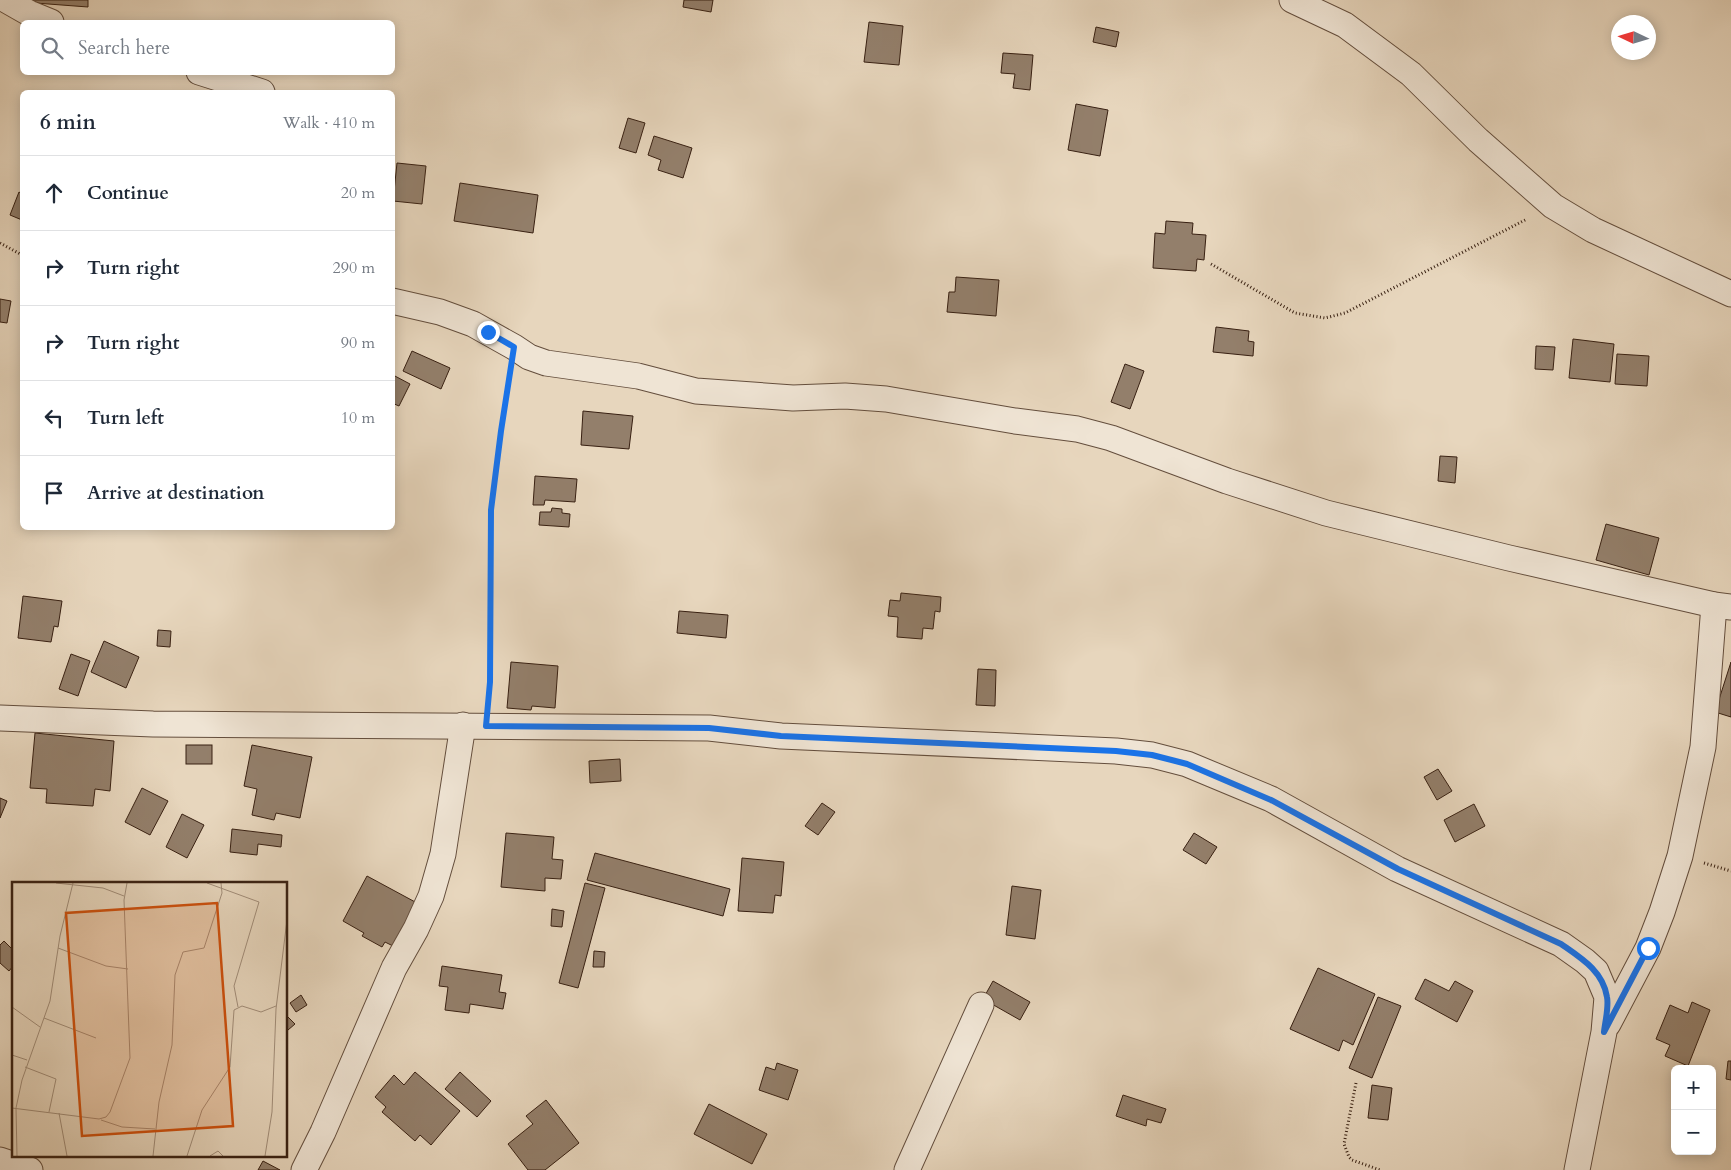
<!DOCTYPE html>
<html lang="en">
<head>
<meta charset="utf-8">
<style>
	:root { --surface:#fff; --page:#f2f2f3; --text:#1f2937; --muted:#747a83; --line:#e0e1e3 }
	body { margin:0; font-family:Cardo,serif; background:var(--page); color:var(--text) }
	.controls { position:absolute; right:15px; bottom:15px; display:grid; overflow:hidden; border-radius:8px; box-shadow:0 2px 12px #0003 }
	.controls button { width:45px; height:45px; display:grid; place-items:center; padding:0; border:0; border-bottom:1px solid var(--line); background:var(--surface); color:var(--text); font:25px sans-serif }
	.compass { position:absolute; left:1611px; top:15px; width:45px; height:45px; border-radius:50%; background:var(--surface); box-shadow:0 2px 12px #0003; rotate:274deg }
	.stop { position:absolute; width:15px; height:15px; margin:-11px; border:4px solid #1a73e8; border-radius:50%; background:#fff }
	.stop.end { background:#1a73e8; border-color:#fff; box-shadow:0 1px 5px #0008 }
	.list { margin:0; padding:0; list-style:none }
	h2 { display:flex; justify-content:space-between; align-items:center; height:65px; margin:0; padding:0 20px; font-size:21px }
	h2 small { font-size:16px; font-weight:400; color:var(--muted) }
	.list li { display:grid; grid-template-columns:32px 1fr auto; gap:15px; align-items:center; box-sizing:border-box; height:75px; padding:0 20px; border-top:1px solid var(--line) }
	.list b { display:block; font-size:19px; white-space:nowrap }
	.list em { font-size:16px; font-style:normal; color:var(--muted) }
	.icon { flex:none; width:28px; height:28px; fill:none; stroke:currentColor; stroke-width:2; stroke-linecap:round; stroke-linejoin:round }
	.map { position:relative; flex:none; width:1731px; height:1170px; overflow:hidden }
	.search { position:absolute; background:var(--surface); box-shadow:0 2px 12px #0003; left:20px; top:20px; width:375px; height:55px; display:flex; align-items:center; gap:12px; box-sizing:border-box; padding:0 18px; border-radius:8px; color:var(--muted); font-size:19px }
	.panel { position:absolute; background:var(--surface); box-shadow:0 2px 12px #0003; left:20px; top:90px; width:375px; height:440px; border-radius:8px }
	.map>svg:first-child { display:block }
	.building { fill:#937f6b; stroke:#382012 }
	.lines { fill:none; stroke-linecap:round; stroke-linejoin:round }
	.minor-casing { stroke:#644e3d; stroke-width:27 }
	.path { stroke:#382012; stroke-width:3; stroke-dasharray:1 2.5; stroke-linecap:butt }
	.minor { stroke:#efe4d4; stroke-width:25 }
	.route { stroke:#1a73e8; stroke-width:6 }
	.inset-road { fill:none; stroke:#a18d79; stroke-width:1 }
	.view { fill:#ce500d; fill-opacity:0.15; stroke:#ce500d; stroke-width:2.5 }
	.inset-edge { fill:none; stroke:#382012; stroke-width:2.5 }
</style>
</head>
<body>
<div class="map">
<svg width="1731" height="1170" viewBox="0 0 1731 1170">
	<rect width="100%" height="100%" fill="#e7d6bd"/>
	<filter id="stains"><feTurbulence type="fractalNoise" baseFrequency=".004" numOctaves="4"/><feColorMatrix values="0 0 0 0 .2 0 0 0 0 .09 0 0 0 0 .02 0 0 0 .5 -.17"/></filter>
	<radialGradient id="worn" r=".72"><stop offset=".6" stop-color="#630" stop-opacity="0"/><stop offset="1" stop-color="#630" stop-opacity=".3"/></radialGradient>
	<g class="building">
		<path d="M22 0H88V7L22 2Z"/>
		<path d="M684 0H713L711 12 683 7Z"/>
		<path d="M869 22 903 26 899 65 864 62Z"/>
		<path d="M1096 27 1119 32 1116 47 1093 42Z"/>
		<path d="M1003 53 1033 55 1030 90 1013 88 1015 74 1001 73Z"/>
		<path d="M1076 104 1108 110 1100 156 1068 150Z"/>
		<path d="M628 118 645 123 636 153 619 148Z"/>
		<path d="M654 136 692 148 683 178 658 170 661 160 648 155Z"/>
		<path d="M397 163 426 166 422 204 393 201Z"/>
		<path d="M460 183 538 195 533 233 454 221Z"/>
		<path d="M19 192 22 194V220L10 215Z"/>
		<path d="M1166 221 1193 223 1192 234 1206 235 1204 260 1197 259 1196 271 1153 268 1155 233 1165 234Z"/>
		<path d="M956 277 999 280 996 316 947 312 949 292H955Z"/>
		<path d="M0 299 11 301 7 323 0 322Z"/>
		<path d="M1216 327 1249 331 1248 341 1254 342 1253 356 1213 352Z"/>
		<path d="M1573 339 1614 344 1610 382 1569 378Z"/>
		<path d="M1536 346 1555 347 1553 370 1535 369Z"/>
		<path d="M412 351 450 368 441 389 403 371Z"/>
		<path d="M1617 354 1649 356 1647 386 1615 384Z"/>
		<path d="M1125 364 1144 371 1130 409 1111 402Z"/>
		<path d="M393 375 410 384 399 406 392 403Z"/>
		<path d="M583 411 633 416 629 449 581 445Z"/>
		<path d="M1440 456 1457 457 1455 483 1438 481Z"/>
		<path d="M535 476 577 479 575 502 545 500 544 505H533Z"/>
		<path d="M552 508 562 509V513L570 514 569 527 539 525 540 512H551Z"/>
		<path d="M1606 524 1659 538 1649 575 1596 560Z"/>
		<path d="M901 593 941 597 940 612 935 611 933 629 923 628 922 639 897 637 898 617 888 616 890 600 900 601Z"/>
		<path d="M23 596 62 601 58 627 54 626 51 642 18 638Z"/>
		<path d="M679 611 728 615 726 638 677 633Z"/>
		<path d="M158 630 171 631 170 647 157 646Z"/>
		<path d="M104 641 139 657 126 688 91 672Z"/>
		<path d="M71 654 90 661 78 696 59 689Z"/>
		<path d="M511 662 558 666 555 708 532 706 531 710 507 708Z"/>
		<path d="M1731 662V717L1715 712Z"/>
		<path d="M978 669 996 670 995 706 976 705Z"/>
		<path d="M35 733 114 741 110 791 95 789 93 806 46 803 47 789 30 788Z"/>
		<rect x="186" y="745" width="26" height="19"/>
		<path d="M252 745 312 757 300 818 276 813 274 820 252 815 257 789 244 786Z"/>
		<path d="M620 759 621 781 590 783 589 761Z"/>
		<path d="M1438 769 1452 791 1437 800 1424 777Z"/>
		<path d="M142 788 168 801 150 835 125 822Z"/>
		<path d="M0 798 7 801 0 818Z"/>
		<path d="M822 803 835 812 818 835 805 826Z"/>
		<path d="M1474 804 1485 826 1455 842 1444 820Z"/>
		<path d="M182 814 204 825 187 858 166 847Z"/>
		<path d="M232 829 282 835 281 847 258 844 257 855 230 852Z"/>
		<path d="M506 833 554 837 552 859 563 860 561 879 545 878V891L501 887Z"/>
		<path d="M1194 833 1217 847 1206 864 1183 850Z"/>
		<path d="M595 853 730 889 723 916 587 880Z"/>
		<path d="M742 858 784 862 781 896 775 895 773 913 738 911Z"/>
		<path d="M367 876 417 903 393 946 385 942 382 947 362 936 364 933 343 921Z"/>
		<path d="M585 883 605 888 578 988 559 983Z"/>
		<path d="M1012 886 1041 890 1035 939 1006 935Z"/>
		<path d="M552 909 564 911 562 927 551 926Z"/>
		<path d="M4 941 14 951V965L9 971 0 963V945Z"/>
		<path d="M594 951 605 952 604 967H593Z"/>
		<path d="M442 966 502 975 499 992 506 993 503 1009 470 1004 469 1013 445 1010 448 987 439 986Z"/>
		<path d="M1318 968 1375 994 1353 1045 1343 1040 1339 1051 1290 1029Z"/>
		<path d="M1425 979 1449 991 1455 981 1473 991 1457 1022 1415 999Z"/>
		<path d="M993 981 1030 1002 1020 1020 983 999Z"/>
		<path d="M301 995 307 1005 296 1012 290 1003Z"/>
		<path d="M1378 997 1401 1006 1372 1078 1349 1068Z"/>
		<path d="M1692 1002 1710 1010 1688 1066 1665 1056 1670 1045 1656 1039 1670 1005 1688 1013Z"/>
		<path d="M286 1015 295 1024 288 1030 286 1028Z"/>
		<path d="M1728 1061H1731V1080L1726 1079Z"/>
		<path d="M777 1063 798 1070 788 1100 759 1090 766 1067 775 1070Z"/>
		<path d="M415 1072 460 1111 431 1145 420 1135 415 1141 382 1112 386 1107 375 1097 394 1075 404 1085Z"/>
		<path d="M460 1072 491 1101 477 1117 445 1089Z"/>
		<path d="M1372 1085 1392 1088 1388 1120 1368 1118Z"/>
		<path d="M1123 1095 1166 1109 1161 1123 1147 1119 1146 1126 1116 1116Z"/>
		<path d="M546 1100 579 1143 545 1170H528L508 1144 533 1124 526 1116Z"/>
		<path d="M709 1104 767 1134 752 1164 694 1134Z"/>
		<path d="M263 1161 280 1170H258Z"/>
	</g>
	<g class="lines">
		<defs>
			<g id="minor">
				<path d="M6 0 29 13 51 22"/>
				<path d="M1292 0 1345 25 1411 74 1478 140 1553 206 1593 230 1731 294"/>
				<path d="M199 72 262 92"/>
				<path d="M392 301 440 312 473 324 514 347 529 357 546 363 638 376 696 391 793 398 845 396 886 399 1015 421 1077 429 1111 438 1227 481 1326 513 1509 558 1714 605 1731 607"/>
				<path d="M0 718 153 724 709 728 781 736 1116 751 1152 755 1187 764 1271 799 1397 869 1561 944 1585 961 1596 971 1607 997 1604 1032 1577 1170"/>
				<path d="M1608 1024 1648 948 1662 912 1680 856 1703 747 1714 605"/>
				<path d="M0 1160 30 1170"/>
				<path d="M304 1170 323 1132 394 968 416 929 431 896 443 854 463 725"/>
				<path d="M907 1170 981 1005"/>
			</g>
		</defs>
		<use href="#minor" class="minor-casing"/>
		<g class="path">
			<path d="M0 243 22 255"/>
			<path d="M1211 264 1295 313 1325 318 1345 313 1527 219"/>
			<path d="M488 701 490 682 491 510 501 431 509 376"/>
			<path d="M1704 863 1731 871"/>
			<path d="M1356 1083 1344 1144 1349 1157 1352 1160 1380 1170"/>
		</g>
		<use href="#minor" class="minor"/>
	</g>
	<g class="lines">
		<path class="route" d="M488 332 514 347 501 431 491 510 490 682 486 726 709 728 781 736 1116 751 1152 755 1187 764 1271 800 1398 869 1561 944C1581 958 1603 971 1607 997 1609 1007 1605 1022 1604 1032L1648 948"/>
	</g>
	<g transform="translate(12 882)">
		<rect width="275" height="275" fill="#e7d6bd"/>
		<path class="inset-road" d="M44 1 91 6 112 14M195 1 247 20 222 104 226 125M46 66 94 84 116 87M0 125 28 145M32 136 84 156M0 173 15 178M13 185 44 197 37 230M0 226 87 237 94 235 98 230 118 176 112 18 115 1M47 231 55 274M89 238 110 245 143 247M5 274 4 226 10 198 38 119 48 54 61 1M141 274 147 220 160 163 163 93 171 70 192 66 210 11 209 1M175 274 190 228 218 185 222 128 230 124 249 130 264 124M198 274 206 269 211 274M253 274 260 230 264 127 275 38"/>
		<path class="view" d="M205 21 221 244 70 254 54 31Z"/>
		<rect width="275" height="275" class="inset-edge"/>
	</g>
	<rect width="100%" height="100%" filter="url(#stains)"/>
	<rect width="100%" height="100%" fill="url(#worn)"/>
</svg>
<div class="controls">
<button>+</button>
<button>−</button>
</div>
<svg class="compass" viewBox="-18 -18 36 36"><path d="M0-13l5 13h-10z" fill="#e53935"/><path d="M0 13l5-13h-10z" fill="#747a83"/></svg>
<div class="stop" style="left:1648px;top:948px"></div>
<div class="stop end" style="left:488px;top:332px"></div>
<div class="search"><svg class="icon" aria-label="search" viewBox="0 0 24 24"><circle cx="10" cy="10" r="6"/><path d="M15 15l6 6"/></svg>Search here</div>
<section class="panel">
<h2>6 min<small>Walk · 410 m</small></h2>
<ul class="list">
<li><svg class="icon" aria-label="ahead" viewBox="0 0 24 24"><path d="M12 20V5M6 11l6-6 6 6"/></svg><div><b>Continue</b></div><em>20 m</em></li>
<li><svg class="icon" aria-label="right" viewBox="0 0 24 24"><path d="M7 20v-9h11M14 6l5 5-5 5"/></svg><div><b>Turn right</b></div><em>290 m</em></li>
<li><svg class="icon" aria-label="right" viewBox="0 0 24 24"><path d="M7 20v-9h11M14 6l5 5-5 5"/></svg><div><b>Turn right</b></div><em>90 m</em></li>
<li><svg class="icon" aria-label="left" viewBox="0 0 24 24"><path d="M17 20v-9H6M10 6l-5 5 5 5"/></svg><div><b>Turn left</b></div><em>10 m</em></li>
<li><svg class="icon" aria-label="arrive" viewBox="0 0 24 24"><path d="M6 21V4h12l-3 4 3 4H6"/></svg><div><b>Arrive at destination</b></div></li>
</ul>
</section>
</div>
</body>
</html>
